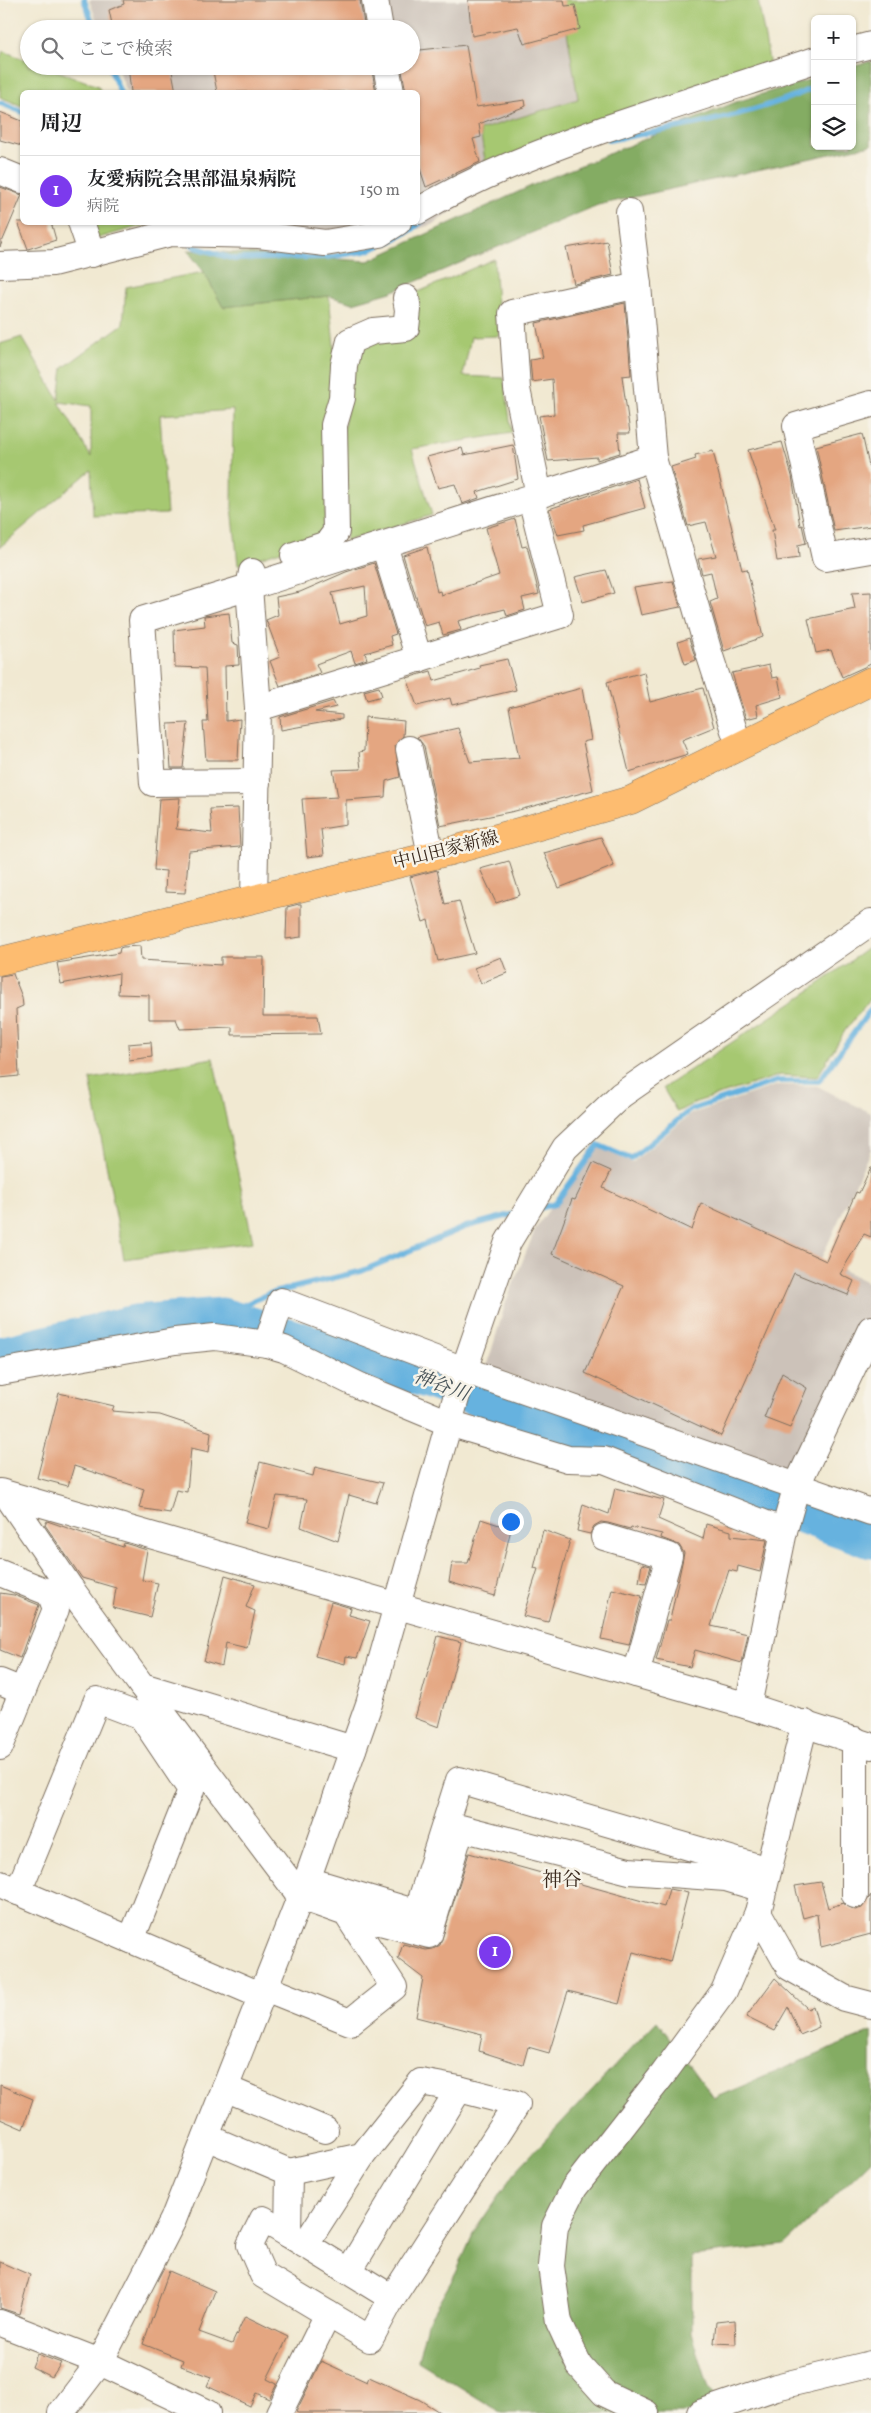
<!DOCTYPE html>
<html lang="ja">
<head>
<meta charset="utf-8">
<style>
	:root { --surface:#fff; --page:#f2f2f2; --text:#202124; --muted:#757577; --line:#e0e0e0; --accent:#7c3aed }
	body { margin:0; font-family:Vollkorn,"Noto Serif JP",serif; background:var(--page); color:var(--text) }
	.controls { position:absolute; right:15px; top:15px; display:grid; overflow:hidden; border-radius:8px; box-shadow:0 1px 4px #0004 }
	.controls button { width:45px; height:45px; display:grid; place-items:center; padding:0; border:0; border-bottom:1px solid var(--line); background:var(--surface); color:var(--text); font:25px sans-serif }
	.you { position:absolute; left:510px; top:1521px; width:18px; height:18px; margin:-12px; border:4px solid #fff; border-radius:50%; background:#1a73e8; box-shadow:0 0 0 8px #1a73e833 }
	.badge { display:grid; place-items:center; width:32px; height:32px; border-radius:50%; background:var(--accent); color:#fff; font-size:16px; font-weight:700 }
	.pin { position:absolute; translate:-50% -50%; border:2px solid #fff; box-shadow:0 1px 5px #0006 }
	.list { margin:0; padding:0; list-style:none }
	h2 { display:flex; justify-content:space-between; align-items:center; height:65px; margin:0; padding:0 20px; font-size:21px }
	h2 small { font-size:16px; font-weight:400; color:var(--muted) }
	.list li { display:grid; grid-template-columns:32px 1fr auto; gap:15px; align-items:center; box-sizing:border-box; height:70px; padding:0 20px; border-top:1px solid var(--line) }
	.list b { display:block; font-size:19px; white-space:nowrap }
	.list p { margin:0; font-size:16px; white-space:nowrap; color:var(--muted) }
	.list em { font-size:16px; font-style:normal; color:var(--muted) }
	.icon { flex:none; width:28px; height:28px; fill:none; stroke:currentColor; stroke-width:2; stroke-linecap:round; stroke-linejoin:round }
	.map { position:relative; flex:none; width:871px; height:2413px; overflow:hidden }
	.search { position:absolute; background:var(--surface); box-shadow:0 1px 4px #0004; left:20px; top:20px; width:400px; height:55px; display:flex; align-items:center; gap:12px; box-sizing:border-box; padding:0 18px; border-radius:28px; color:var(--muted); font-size:19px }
	.panel { position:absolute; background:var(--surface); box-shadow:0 1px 4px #0004; left:20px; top:90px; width:400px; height:135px; border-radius:8px }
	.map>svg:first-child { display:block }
	.industrial { fill:#ccc2b9 }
	.green { fill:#a6c871; stroke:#707948; fill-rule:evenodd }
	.forest { fill:#84ac63; stroke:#606b40 }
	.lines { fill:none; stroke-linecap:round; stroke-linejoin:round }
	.stream { stroke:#66b2df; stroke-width:5.5 }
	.river { stroke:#66b2df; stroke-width:35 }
	.building { fill:#e4a681; fill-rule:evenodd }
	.minor-casing { stroke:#7b6d5d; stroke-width:28 }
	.major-casing { stroke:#7b6d5d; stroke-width:29 }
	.minor { stroke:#fff; stroke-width:26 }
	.major { stroke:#fdbc70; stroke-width:28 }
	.labels { text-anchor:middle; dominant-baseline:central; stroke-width:5; stroke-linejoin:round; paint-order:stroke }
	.street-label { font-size:18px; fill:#3b2a1e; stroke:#f7f3e8 }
	.water-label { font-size:19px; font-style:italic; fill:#485358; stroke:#f7f3e8 }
	.quarter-label { font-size:20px; fill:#3b2a1e; stroke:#f7f3e8 }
</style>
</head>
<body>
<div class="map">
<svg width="871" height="2413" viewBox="0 0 871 2413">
	<rect width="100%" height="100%" fill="#f7f3e8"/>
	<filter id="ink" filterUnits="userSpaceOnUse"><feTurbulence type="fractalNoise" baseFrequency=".02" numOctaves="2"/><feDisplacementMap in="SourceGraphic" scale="10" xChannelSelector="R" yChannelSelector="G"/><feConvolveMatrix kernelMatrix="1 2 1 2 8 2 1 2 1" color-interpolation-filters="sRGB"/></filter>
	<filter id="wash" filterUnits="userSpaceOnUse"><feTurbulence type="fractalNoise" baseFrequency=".0096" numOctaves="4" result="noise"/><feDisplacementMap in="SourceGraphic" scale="20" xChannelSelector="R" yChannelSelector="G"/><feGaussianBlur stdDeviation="1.12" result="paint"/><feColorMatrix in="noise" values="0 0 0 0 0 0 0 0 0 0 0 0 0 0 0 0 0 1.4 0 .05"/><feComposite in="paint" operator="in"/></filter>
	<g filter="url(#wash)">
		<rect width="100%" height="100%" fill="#f1e9d2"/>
		<g class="industrial">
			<path d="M89 0H562L578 99 480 130 491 186 431 225 361 246 180 223 418 222V92H127L116 66H411V29H100Z"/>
			<path d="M778 1085 817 1086 871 1113V1149L821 1259 871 1284V1313L794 1478 487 1366 506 1302 536 1228 594 1145 632 1163 691 1114Z"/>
		</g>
		<g class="green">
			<path d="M562 0H758L770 66 486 166 480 130 578 99Z"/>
			<path d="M3 51 29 61V66H44L98 86 101 92H22V106L0 97V59Z"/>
			<path d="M155 222 95 239 90 223Z"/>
			<path d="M494 259 499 336 471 337 463 376 504 378 512 433 412 449 432 515 346 541 343 432 359 344 415 333 416 293Z"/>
			<path d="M204 272 223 307 329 296 337 375 323 537 238 565 232 506 233 410 160 415 167 514 93 516 91 470 0 547V344L22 337 59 400 63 368 123 324 126 287ZM59 402 91 406V457Z"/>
			<path d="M871 946V998L846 1029 817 1077 781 1075 696 1102 677 1112 663 1088 808 992Z"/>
			<path d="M213 1058 253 1242 124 1259 90 1079Z"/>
		</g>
		<g class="forest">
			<path d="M871 61V145L598 205 391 292 353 303 329 296 223 307 204 272 187 250 368 261 542 181 736 102 815 78V146H852V67Z"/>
			<path d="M657 2021 714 2098 871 2032V2161L784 2245 692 2256V2333L709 2388 725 2413H502L418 2361 427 2323 456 2273 474 2232 514 2173Z"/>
		</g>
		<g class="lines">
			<g class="stream">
				<path d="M84 0 95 29"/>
				<path d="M109 66 120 92"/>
				<path d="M0 103 22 112"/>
				<path d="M609 140C676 128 753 116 815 87"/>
				<path d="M190 243 195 247 234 259 329 257 366 251 379 246"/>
				<path d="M387 243 413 229 426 218"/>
				<path d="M540 1208 555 1204 598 1145 631 1159 690 1110 777 1081H819L871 1009"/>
				<path d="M222 1315 268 1294 362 1271 465 1227 514 1214"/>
			</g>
			<path class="river" d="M0 1354 135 1322 222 1315 363 1358 871 1541"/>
		</g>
		<g id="blocks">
			<g class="building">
				<path d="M123 0H360L365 29H113L109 10 124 4Z"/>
				<path d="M468 0H564L565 6 575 5 580 29 524 44 518 27 472 36Z"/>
				<path d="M466 45 476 107 525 100 526 106 479 124 481 137 473 139 480 162 426 187 418 163V92H406L401 66H411V51Z"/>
				<path d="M128 66H171L176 92H131Z"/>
				<path d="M212 66H371L376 92H217Z"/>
				<path d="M0 112 22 121V146L0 140Z"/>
				<path d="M0 187 22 195 0 247Z"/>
				<path d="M18 222H51L56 240 28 249Z"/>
				<path d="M607 241 613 275 574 284 566 248Z"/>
				<path d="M625 303 631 375 622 376 630 433H618L620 453 597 460V457L548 461 539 416 554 414 552 379 532 382 530 360 543 358 536 323Z"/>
				<path d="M862 434 871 475V526L834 531 816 446Z"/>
				<path d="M782 442 792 476 800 526 802 525 806 543 798 545 799 558 777 561 772 530H775L748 450Z"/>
				<path d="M513 445 518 479 477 492 479 498 462 504 455 484 438 488 427 457 462 448 464 455Z"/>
				<path d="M713 451 742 570 747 569 763 637 724 651 710 602 717 599 711 572 702 574 698 559 716 556 706 522 688 526 671 467 696 459 695 455Z"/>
				<path d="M637 479 645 508 583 525 584 530 558 535 549 509Z"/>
				<path d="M515 519 522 547 527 546 539 594 522 598 525 610 507 616 505 609 458 621 461 630 443 635 439 622 425 626 403 555 427 547 437 592 440 591 441 595 499 575 486 528Z"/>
				<path d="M374 563 396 634 390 636 392 645 365 653 367 659 355 663 351 651 316 664 320 673 280 686 270 661 280 657 266 620 278 615 276 597 300 592 346 572ZM365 586 367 616 340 624 332 593Z"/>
				<path d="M606 570 614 593 583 602 575 577Z"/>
				<path d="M673 581 680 607 641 615 634 587Z"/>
				<path d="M871 592V664L842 677 831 650 816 653 808 619 855 609 852 593Z"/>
				<path d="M229 613 232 643 238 645 239 665 225 666 226 721 240 719 238 760H206L203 722H208L205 668 175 667 174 630 205 626 204 616Z"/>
				<path d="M689 638 696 660 685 664 678 642Z"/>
				<path d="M507 659 516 690 452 705 450 698 417 706 407 678 431 671 434 681 480 668 479 665Z"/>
				<path d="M769 665 772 678 778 677 782 697 756 705 758 716 746 719 732 673Z"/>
				<path d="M644 672 650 702 703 688 714 727 682 740 688 754 629 772 607 682Z"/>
				<path d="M379 687 382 696 367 700 364 691Z"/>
				<path d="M582 688 591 740 583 742 593 790 515 811 440 826 424 746 417 737 458 728 470 762 519 758 509 707Z"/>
				<path d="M333 701 336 707 315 712 342 715V719L281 730 280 717Z"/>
				<path d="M365 717 404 721 403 736 395 745 400 777 386 781 385 797 346 800V825L321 829 324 855 307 857 302 799 338 797 333 770 361 769 359 752 364 751Z"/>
				<path d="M188 723 183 768H171L168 724Z"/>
				<path d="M180 798 176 829 212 833 210 809 238 808 240 847 189 851 185 893 165 892 166 871 154 870 159 799Z"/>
				<path d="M601 837 614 866 559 888 544 853Z"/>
				<path d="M509 861 520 895 496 903 480 869Z"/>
				<path d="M437 870 445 904 459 901 475 953 438 961 428 920 423 922 410 877Z"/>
				<path d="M299 904H301V937L286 939 287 907Z"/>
				<path d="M140 946 141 960 221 965V957H264L263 1016H318L321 1034 232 1035V1027L180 1029 176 1019H149V995L118 994 119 973 61 984 57 963 119 953 120 948 123 947Z"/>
				<path d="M501 957 507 973 481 983 474 968Z"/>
				<path d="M13 974 22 997 23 1006 16 1009 19 1076 0 1078V976Z"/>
				<path d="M151 1042 152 1057 129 1060 128 1044Z"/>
				<path d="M593 1163 611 1171 603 1188 692 1230 701 1203 826 1261 856 1192 859 1193 871 1167V1237L864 1234 840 1274 854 1281 848 1295 794 1273 721 1436 585 1373 624 1286 552 1254 572 1199 575 1200Z"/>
				<path d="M782 1373 807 1388 790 1428 764 1418Z"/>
				<path d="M59 1393 114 1406 112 1411 160 1415 211 1432 209 1452 191 1448 187 1492 176 1490 170 1513 139 1508 144 1489 74 1466 68 1486 37 1478Z"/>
				<path d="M260 1462 313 1476 315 1467 383 1483 376 1503 349 1495 338 1541 301 1527 307 1499 277 1496 269 1529 245 1523Z"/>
				<path d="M615 1488 664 1500 658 1519 703 1539 706 1524 731 1531V1536L767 1540 760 1572 738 1566 737 1572 729 1570 711 1626 748 1634 742 1663 695 1650 690 1667 656 1660 667 1620H670L684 1553 679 1545 661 1538 662 1534 631 1527 630 1529 608 1523 601 1522 594 1526 590 1534 577 1531 583 1504 609 1514Z"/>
				<path d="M481 1519 511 1529 495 1596 449 1582 452 1563H468Z"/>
				<path d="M47 1521 123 1547 124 1543 147 1550 142 1580 158 1583 150 1617 113 1608 116 1588 82 1578 45 1525Z"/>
				<path d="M543 1530 570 1540 548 1622 523 1616 538 1569 534 1568Z"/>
				<path d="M642 1564 651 1566 646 1583 639 1582Z"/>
				<path d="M225 1575 255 1584 246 1607 255 1611 247 1648 226 1643 222 1666 204 1661Z"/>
				<path d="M612 1589 642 1596 629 1645 601 1639Z"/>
				<path d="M0 1593 14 1595 39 1605 20 1658 0 1650Z"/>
				<path d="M331 1602 351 1608 349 1615 370 1621 357 1658 346 1656 345 1664 315 1656Z"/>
				<path d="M438 1636 461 1642 439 1727 415 1718Z"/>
				<path d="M469 1853 664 1907 669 1889 688 1893 670 1962 633 1952 619 2004 568 1991 549 2053 528 2047 523 2065 479 2051 482 2034 416 2017 423 1978 398 1959 403 1944 426 1950 433 1949 440 1945Z"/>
				<path d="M821 1882 828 1908 843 1903 855 1910 862 1908 871 1895V1934L821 1947 817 1914 803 1918 795 1886Z"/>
				<path d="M775 1978 808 2009 813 2006 819 2027 800 2035 788 2007 774 2031 746 2017Z"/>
				<path d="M0 2085 33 2099 23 2129 0 2119Z"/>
				<path d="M0 2262 30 2275 19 2314 0 2308Z"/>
				<path d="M169 2271 215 2291 199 2332 232 2344 245 2316 288 2337 267 2379 277 2384 269 2399 256 2393 250 2406 207 2386 211 2377 181 2366 183 2360 143 2344Z"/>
				<path d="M735 2320 736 2344 714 2343 716 2322Z"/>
				<path d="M37 2354 61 2363 52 2377 32 2367Z"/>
				<path d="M321 2361 367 2382 369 2377 420 2400 441 2413H298L296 2412Z"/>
			</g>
		</g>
	</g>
	<g filter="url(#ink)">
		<use href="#blocks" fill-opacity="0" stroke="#7b6d5d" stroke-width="1"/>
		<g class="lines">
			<defs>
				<g id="minor">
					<path d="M375 0 380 29"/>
					<path d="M852 50 871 45"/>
					<path d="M386 66 391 92"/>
					<path d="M0 171 22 180"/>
					<path d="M418 211C477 176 541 152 605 129 675 105 745 83 815 60"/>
					<path d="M629 212 638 285"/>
					<path d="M81 222 92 254"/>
					<path d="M0 265 53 263 171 233 259 235 325 243 379 234 398 222"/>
					<path d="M871 404 796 426 825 558 871 550"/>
					<path d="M539 495 653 458"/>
					<path d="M384 545 419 659"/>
					<path d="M294 555 327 544 336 532 334 425 342 398 344 365 350 341 373 331 406 328 408 310 406 298"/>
					<path d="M252 572 249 587 142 620 153 783 257 782"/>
					<path d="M258 708 560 615 531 498"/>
					<path d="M409 749 431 855"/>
					<path d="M254 899 258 708 249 587 539 495 517 389 512 313 638 285 653 458 709 653 739 746"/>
					<path d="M267 1344 284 1349 360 1386 449 1423 568 1459 604 1460 784 1531"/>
					<path d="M0 1372 175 1341 215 1337 267 1344 281 1301 464 1370 871 1512"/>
					<path d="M0 1492 748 1706 871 1746"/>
					<path d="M6 1494 71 1589 58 1598"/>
					<path d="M604 1537 669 1556 636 1674"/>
					<path d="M0 1573 50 1593 56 1609 0 1747"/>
					<path d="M71 1589 142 1686 353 1749"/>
					<path d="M0 1682 22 1691"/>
					<path d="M748 1706 784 1531 797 1485 871 1329"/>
					<path d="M855 1740V1895"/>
					<path d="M307 1880 417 1913 459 1780 768 1870"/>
					<path d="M0 1884 253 1992 265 1988 350 2022 394 1987 346 1913 301 1897 142 1686"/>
					<path d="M18 1892 97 1700 142 1717 191 1790 131 1940"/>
					<path d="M758 1912 789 1967 844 1998 871 2005"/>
					<path d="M346 1913 429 1935 461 1828 629 1871 726 1878 763 1889"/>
					<path d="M225 2088 325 2130"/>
					<path d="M206 2137 289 2172 288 2234 392 2298 517 2104 459 2089 349 2271"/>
					<path d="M289 2172 362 2156 421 2082 459 2089"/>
					<path d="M288 2234 263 2219 250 2245 263 2275 370 2339 392 2298"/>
					<path d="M305 2245 362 2156"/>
					<path d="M0 2323 100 2362 207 2413"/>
					<path d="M61 2413 100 2362 173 2220 307 1880 369 1704 464 1370 508 1242 565 1148 621 1095 871 922"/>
					<path d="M279 2413 328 2314"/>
					<path d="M646 2413 604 2393 579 2365 559 2322 551 2266 555 2226 574 2188 664 2073 724 1991 758 1912 805 1723"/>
					<path d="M700 2413 776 2387 871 2364"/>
				</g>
				<path id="major" d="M0 961 447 852 631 800 871 681"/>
			</defs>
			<use href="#minor" class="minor-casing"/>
			<use href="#major" class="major-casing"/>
			<use href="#minor" class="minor"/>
			<use href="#major" class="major"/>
		</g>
	</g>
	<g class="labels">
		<g class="street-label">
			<text transform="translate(446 851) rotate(-14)">中山田家新線</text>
		</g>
		<g class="water-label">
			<text transform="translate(441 1386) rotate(20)">神谷川</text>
		</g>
		<g class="quarter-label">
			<text x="562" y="1881">神谷</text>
		</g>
	</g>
</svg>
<div class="controls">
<button>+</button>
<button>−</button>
<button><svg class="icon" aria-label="layers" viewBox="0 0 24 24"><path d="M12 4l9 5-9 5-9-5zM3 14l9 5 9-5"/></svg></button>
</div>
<div class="you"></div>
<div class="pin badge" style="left:495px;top:1952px">1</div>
<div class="search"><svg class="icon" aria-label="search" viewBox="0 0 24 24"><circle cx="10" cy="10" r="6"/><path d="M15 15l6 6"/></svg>ここで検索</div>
<section class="panel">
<h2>周辺<small></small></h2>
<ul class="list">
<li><span class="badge">1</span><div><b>友愛病院会黒部温泉病院</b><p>病院</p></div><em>150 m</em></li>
</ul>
</section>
</div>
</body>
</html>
